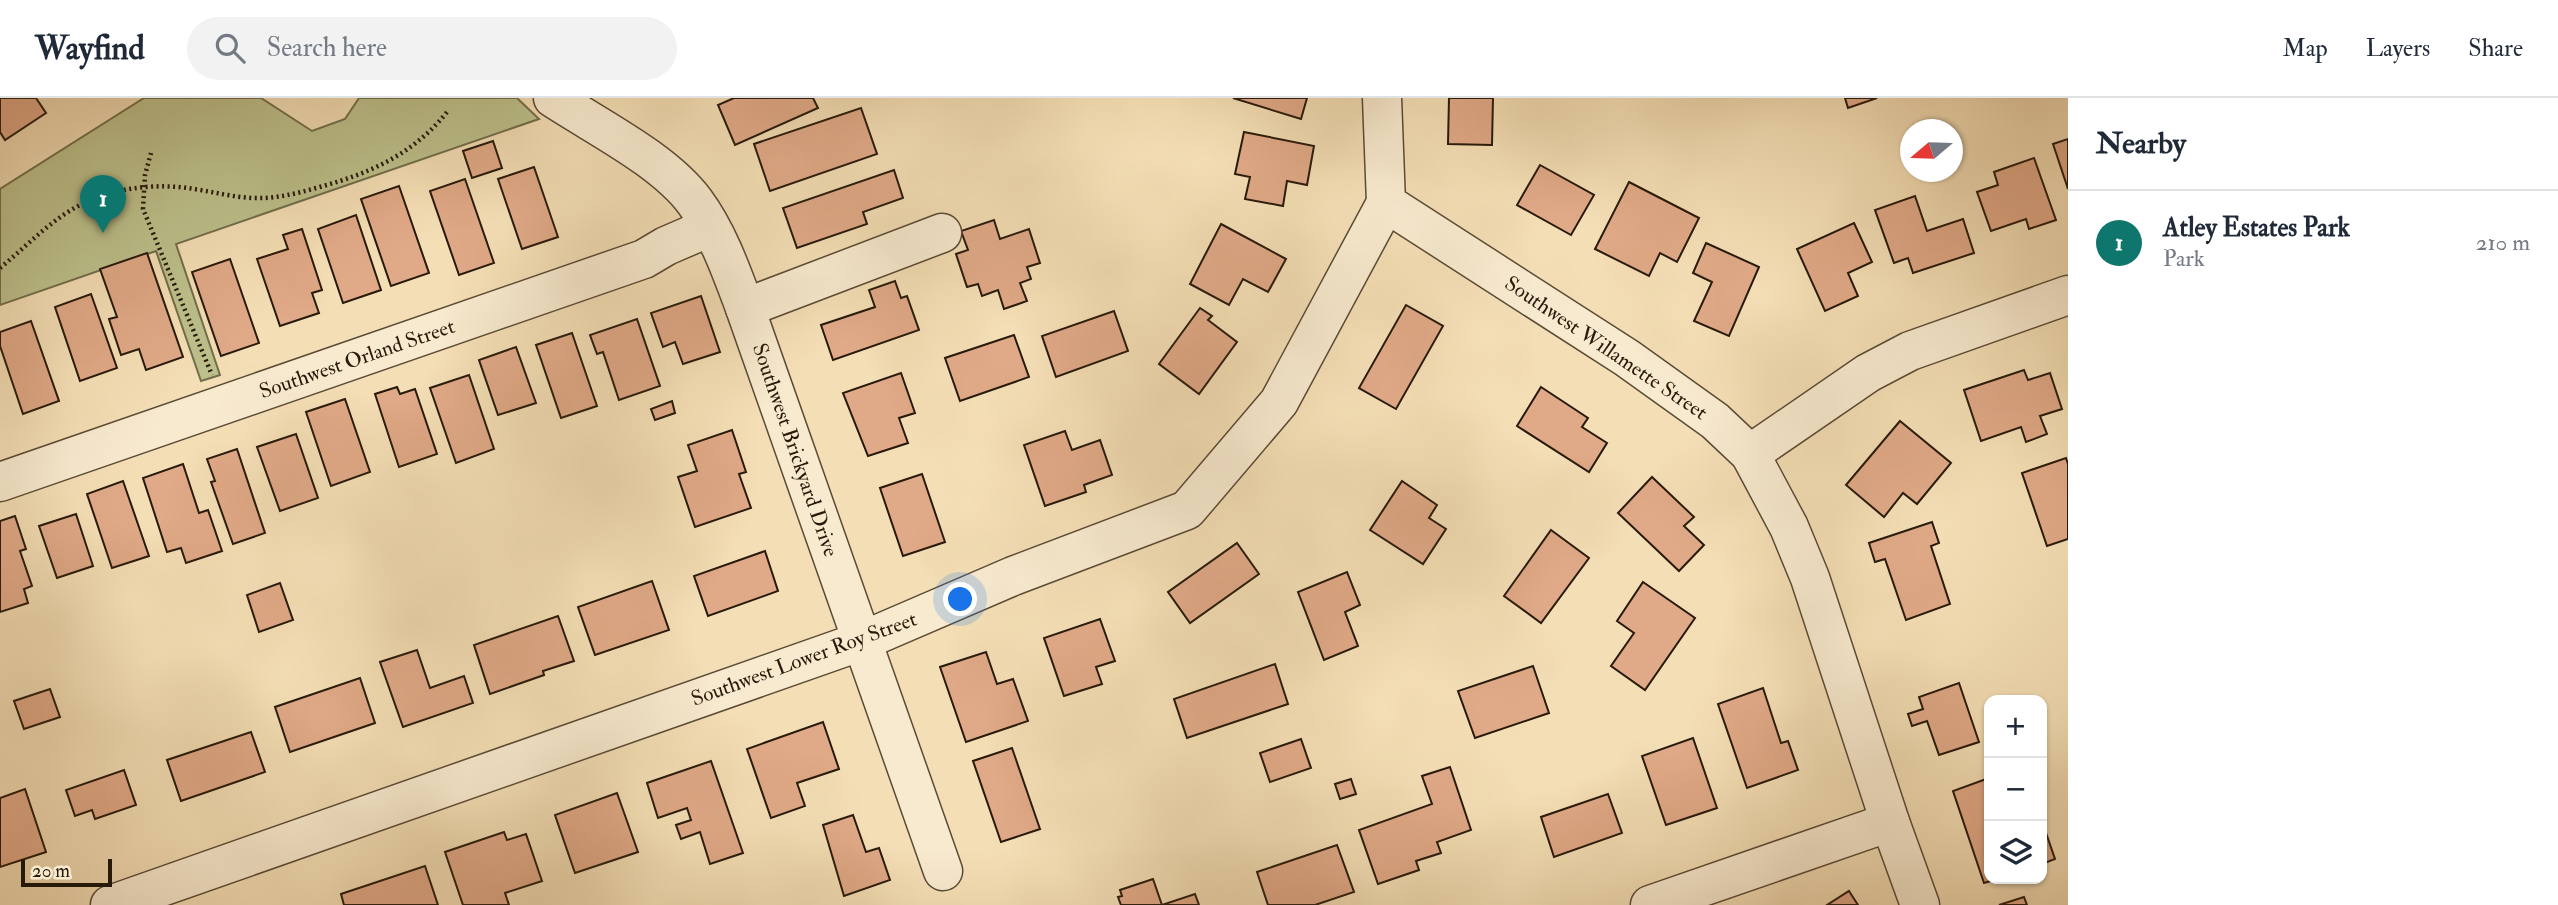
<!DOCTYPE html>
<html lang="en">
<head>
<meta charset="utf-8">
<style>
	:root { --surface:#fff; --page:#f2f2f3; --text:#1f2937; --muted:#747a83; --line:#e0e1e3; --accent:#0f766e }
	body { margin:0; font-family:"IM FELL Double Pica",serif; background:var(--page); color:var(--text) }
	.controls { position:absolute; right:21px; bottom:21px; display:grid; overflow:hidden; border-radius:14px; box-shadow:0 2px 5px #0004 }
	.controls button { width:63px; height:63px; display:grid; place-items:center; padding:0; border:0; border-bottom:2px solid var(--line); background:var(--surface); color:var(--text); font:35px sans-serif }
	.compass { position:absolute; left:1900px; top:21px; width:63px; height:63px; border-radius:50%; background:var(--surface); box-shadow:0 2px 5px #0004; rotate:251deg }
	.scale { position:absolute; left:21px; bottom:18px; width:91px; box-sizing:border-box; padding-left:7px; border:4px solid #271a0b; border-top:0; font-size:19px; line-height:24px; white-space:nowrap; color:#271a0b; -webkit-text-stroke:5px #f8eacf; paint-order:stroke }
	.you { position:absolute; left:961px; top:502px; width:24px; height:24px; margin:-18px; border:5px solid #fff; border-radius:50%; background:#1a73e8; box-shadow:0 0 0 10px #1a73e833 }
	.badge { display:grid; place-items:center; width:46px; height:46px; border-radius:50%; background:var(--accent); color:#fff; font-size:23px; font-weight:700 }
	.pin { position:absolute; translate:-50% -58px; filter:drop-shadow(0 2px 4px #0008) }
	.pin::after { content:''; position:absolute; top:37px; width:24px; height:21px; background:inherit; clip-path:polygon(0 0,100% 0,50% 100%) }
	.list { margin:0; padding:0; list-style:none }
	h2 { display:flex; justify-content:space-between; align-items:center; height:91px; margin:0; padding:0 28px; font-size:30px }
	h2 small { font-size:23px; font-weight:400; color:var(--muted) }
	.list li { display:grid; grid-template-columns:46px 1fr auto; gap:21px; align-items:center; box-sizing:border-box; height:105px; padding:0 28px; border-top:2px solid var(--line) }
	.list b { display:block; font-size:26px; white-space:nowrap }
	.list p { margin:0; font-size:23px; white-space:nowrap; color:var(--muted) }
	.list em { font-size:23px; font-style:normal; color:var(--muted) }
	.icon { flex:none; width:38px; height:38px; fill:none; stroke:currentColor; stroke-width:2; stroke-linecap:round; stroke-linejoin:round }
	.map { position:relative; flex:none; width:2068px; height:807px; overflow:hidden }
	header { display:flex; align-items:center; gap:42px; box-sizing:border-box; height:98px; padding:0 35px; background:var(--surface); border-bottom:2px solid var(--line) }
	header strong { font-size:33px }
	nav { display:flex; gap:38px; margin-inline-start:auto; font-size:24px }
	.search { width:490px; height:63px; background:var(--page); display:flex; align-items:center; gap:18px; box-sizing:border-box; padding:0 24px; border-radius:38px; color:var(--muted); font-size:26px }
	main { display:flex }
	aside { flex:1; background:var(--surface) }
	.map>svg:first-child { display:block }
	.green { fill:#bdc18c; stroke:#726e4c; stroke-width:2 }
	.building { fill:#e0a987; stroke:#271a0b; stroke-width:2 }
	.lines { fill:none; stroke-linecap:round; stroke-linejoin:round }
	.minor-casing { stroke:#5a4b36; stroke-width:41 }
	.path { stroke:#271a0b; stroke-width:4.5; stroke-dasharray:2 3.5; stroke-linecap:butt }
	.minor { stroke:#f8eacf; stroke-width:38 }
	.labels { text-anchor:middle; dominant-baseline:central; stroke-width:6; stroke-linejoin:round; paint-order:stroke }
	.street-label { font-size:21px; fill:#271a0b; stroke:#f8eacf }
</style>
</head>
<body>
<header>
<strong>Wayfind</strong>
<div class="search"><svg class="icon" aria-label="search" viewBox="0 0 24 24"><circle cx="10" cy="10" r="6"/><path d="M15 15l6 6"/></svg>Search here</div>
<nav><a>Map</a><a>Layers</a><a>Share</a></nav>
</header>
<main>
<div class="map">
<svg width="2068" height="807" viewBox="0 0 2068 807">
	<rect width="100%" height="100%" fill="#f4deb5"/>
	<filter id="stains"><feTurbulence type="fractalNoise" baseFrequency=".00286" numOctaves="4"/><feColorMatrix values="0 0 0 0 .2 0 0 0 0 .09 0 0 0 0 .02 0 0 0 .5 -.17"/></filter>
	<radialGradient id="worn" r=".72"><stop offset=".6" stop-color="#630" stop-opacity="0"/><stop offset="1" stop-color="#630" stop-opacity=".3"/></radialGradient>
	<path class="green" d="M144 0H261L312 33 345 21 359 0H517L539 21 176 146 220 277 201 283 156 153 0 207V91Z"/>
	<g class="building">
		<path d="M0 0H36L46 15 5 42 0 34Z"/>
		<path d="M734 0H813L818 10 735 47 718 7Z"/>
		<path d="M1233 0H1307L1301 21Z"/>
		<path d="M1449 0H1493L1492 47 1448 46Z"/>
		<path d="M1845 0H1877L1848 10Z"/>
		<path d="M861 10 877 56 770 93 754 46Z"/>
		<path d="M1244 34 1314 48 1307 87 1287 83 1283 108 1245 101 1250 79 1235 76Z"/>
		<path d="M2068 41V91L2053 46Z"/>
		<path d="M493 43 502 70 472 80 463 53Z"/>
		<path d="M2034 60 2056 122 2029 131 2026 121 1991 133 1977 94 1998 87 1994 74Z"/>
		<path d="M1540 67 1594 97 1571 137 1517 107Z"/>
		<path d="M534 69 558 139 522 151 498 81Z"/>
		<path d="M894 72 903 100 863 114 867 126 797 150 783 110Z"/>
		<path d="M465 81 494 165 459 177 430 93Z"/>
		<path d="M1629 84 1699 120 1677 164 1660 155 1649 178 1595 151Z"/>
		<path d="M399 88 429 175 391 188 361 101Z"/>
		<path d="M1915 98 1927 133 1963 121 1974 155 1913 175 1908 160 1894 165 1875 112Z"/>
		<path d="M356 117 381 192 343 205 318 131Z"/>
		<path d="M994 122 1000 141 1029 131 1040 165 1027 169 1031 181 1020 185 1027 203 1004 211 998 192 982 198 978 186 967 189 956 156 968 152 961 133Z"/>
		<path d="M1854 125 1872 164 1848 175 1858 198 1825 213 1797 151Z"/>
		<path d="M1221 126 1286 161 1268 194 1243 181 1229 207 1190 186Z"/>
		<path d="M302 131 322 192 312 195 319 215 280 228 257 161 288 151 283 137Z"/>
		<path d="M1706 145 1759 169 1729 238 1694 223 1712 184 1693 175Z"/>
		<path d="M147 155 183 259 146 272 139 251 121 257 109 221 117 219 100 171Z"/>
		<path d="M230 161 259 245 221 258 192 174Z"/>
		<path d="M895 183 901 200 907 198 919 232 833 262 821 227 875 209 869 192Z"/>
		<path d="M91 196 117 270 80 283 55 209Z"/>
		<path d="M701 198 720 254 683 266 675 244 663 249 651 215Z"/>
		<path d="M1406 207 1443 228 1396 311 1359 290Z"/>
		<path d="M1200 210 1212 218 1208 222 1237 244 1199 296 1159 266Z"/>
		<path d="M1114 213 1128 253 1056 279 1042 238Z"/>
		<path d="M637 221 660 288 619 302 603 254 597 256 590 237Z"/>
		<path d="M31 223 59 303 23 316 0 248V234Z"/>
		<path d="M572 235 597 308 561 320 536 247Z"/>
		<path d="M1014 237 1029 279 960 303 945 260Z"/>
		<path d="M516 249 536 305 498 317 479 262Z"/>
		<path d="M2024 272 2028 282 2050 275 2062 311 2040 318 2047 336 2026 344 2021 329 1981 343 1964 292Z"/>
		<path d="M901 275 915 315 899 320 908 345 868 358 843 295Z"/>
		<path d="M469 277 494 351 456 365 430 290Z"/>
		<path d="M397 289 400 296 415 291 437 356 399 369 375 296Z"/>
		<path d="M1541 289 1588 320 1582 329 1607 345 1589 374 1517 328Z"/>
		<path d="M345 301 370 374 331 388 306 314Z"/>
		<path d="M672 303 675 315 655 322 651 311Z"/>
		<path d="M1900 323 1951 365 1917 406 1903 395 1884 419 1846 387Z"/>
		<path d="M732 332 746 374 739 376 751 410 695 429 678 379 697 373 688 347Z"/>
		<path d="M1065 333 1072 352 1100 342 1112 377 1084 387 1086 394 1045 408 1024 347Z"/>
		<path d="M296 336 318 400 280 413 257 349Z"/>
		<path d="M237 351 265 435 233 446 211 384 215 383 207 361Z"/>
		<path d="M2066 360 2068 366V441L2047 448 2022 375Z"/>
		<path d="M183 366 199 415 208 412 222 453 186 465 181 450 167 454 143 380Z"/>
		<path d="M922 376 945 444 903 458 880 390Z"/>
		<path d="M1652 379 1694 419 1684 428 1704 447 1679 473 1618 415Z"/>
		<path d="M123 383 149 458 112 470 87 396Z"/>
		<path d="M1402 383 1437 407 1429 420 1446 431 1423 466 1370 432Z"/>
		<path d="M76 416 93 468 57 480 39 428Z"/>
		<path d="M15 418 26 451 20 453 32 488 24 491 28 505 0 514V423Z"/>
		<path d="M1932 424 1939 445 1931 448 1950 506 1906 522 1885 461 1875 464 1869 445Z"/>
		<path d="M1551 432 1589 460 1541 525 1504 498Z"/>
		<path d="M1237 445 1259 476 1190 525 1168 494Z"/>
		<path d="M765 453 778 493 708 518 694 478Z"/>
		<path d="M1347 474 1360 507 1345 514 1358 548 1324 562 1298 494Z"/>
		<path d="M652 483 669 532 595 557 578 509Z"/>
		<path d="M1643 484 1695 520 1645 592 1611 568 1634 535 1617 523Z"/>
		<path d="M280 485 293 522 259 534 247 497Z"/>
		<path d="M558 518 574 563 543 573 544 577 490 596 474 547Z"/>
		<path d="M1100 521 1115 563 1096 569 1102 586 1064 598 1044 540Z"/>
		<path d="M417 552 430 590 464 578 473 605 403 629 380 564Z"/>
		<path d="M986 554 997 586 1013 581 1028 623 966 644 940 569Z"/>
		<path d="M1275 566 1288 606 1187 640 1174 601Z"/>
		<path d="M1533 568 1549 615 1475 640 1458 593Z"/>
		<path d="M360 580 375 625 290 654 275 609Z"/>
		<path d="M1959 585 1979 644 1939 657 1927 623 1912 628 1908 616 1923 611 1919 599Z"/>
		<path d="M1763 590 1781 645 1788 643 1798 672 1747 690 1718 606Z"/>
		<path d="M50 591 60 619 24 631 14 603Z"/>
		<path d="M823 624 839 671 797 685 805 708 771 720 747 651Z"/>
		<path d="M251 634 265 674 181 703 167 662Z"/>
		<path d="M1693 640 1717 710 1666 727 1642 658Z"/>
		<path d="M1301 641 1311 670 1270 684 1260 655Z"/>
		<path d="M1012 650 1040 731 1001 744 973 663Z"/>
		<path d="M711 663 743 755 710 766 700 734 681 741 676 727 691 722 687 710 658 720 647 685Z"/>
		<path d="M1450 669 1471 732 1437 744 1441 755 1416 763 1419 772 1378 786 1359 732 1432 706 1422 678Z"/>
		<path d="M124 672 136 707 95 721 92 712 75 718 66 692Z"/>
		<path d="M1989 680V781H1997L1984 785 1953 693Z"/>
		<path d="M1351 681 1356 696 1340 701 1335 686Z"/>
		<path d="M25 691 46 754 0 769V700Z"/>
		<path d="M617 695 638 754 575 775 555 717Z"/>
		<path d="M1608 696 1622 735 1554 759 1541 719Z"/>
		<path d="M853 717 866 754 879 750 890 782 844 798 823 727Z"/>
		<path d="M2045 732 2055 761 2042 766V733Z"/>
		<path d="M504 734 507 742 526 736 542 783 505 795 509 807H463L445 754Z"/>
		<path d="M1337 747 1354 794 1315 807H1268L1257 774Z"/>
		<path d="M425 768 438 807H344L341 796Z"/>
		<path d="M1153 781 1162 807 1195 796 1199 807H1121L1118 799 1122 798 1120 792Z"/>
		<path d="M1849 793 1858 807H1827Z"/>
		<path d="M2024 799 2027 807H1999Z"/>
	</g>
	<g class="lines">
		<defs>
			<g id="minor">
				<path d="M553 0C597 29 664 62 695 104 718 135 732 175 745 210L943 773"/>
				<path d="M1382 0 1386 105 1627 260 1715 323 1750 356 1789 429 1810 480 1890 724 1920 807"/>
				<path d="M745 210 942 135"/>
				<path d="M1750 356 1868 275 1910 253 2068 197"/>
				<path d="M0 384 644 161 666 148 710 129"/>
				<path d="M110 807 862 543 1013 478 1187 412 1279 304 1386 105"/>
				<path d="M1650 807 1890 724"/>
			</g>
		</defs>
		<use href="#minor" class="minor-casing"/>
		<g class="path">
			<path d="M151 55 145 77 143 111 212 277"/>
			<path d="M0 170C33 143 61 110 104 97 133 88 165 86 194 91 214 94 233 99 252 100 274 101 295 96 316 90 368 76 413 57 447 14"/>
		</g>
		<use href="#minor" class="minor"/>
	</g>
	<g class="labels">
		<g class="street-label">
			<text transform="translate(1606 250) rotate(34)">Southwest Willamette Street</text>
			<text transform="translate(357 261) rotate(-19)">Southwest Orland Street</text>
			<text transform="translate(795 352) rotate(71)">Southwest Brickyard Drive</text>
			<text transform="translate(804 561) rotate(-20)">Southwest Lower Roy Street</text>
		</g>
	</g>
	<rect width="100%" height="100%" filter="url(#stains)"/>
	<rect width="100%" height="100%" fill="url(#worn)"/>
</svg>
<div class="controls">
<button>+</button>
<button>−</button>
<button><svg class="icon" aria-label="layers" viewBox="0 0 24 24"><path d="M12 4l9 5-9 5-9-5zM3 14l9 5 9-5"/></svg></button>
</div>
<svg class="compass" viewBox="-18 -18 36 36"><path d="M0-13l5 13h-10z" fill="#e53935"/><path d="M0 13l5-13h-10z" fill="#747a83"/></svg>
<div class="scale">20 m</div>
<div class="you"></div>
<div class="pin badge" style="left:103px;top:135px">1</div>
</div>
<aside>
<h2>Nearby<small></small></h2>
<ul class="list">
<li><span class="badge">1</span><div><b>Atley Estates Park</b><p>Park</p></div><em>210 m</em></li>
</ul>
</aside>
</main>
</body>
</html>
